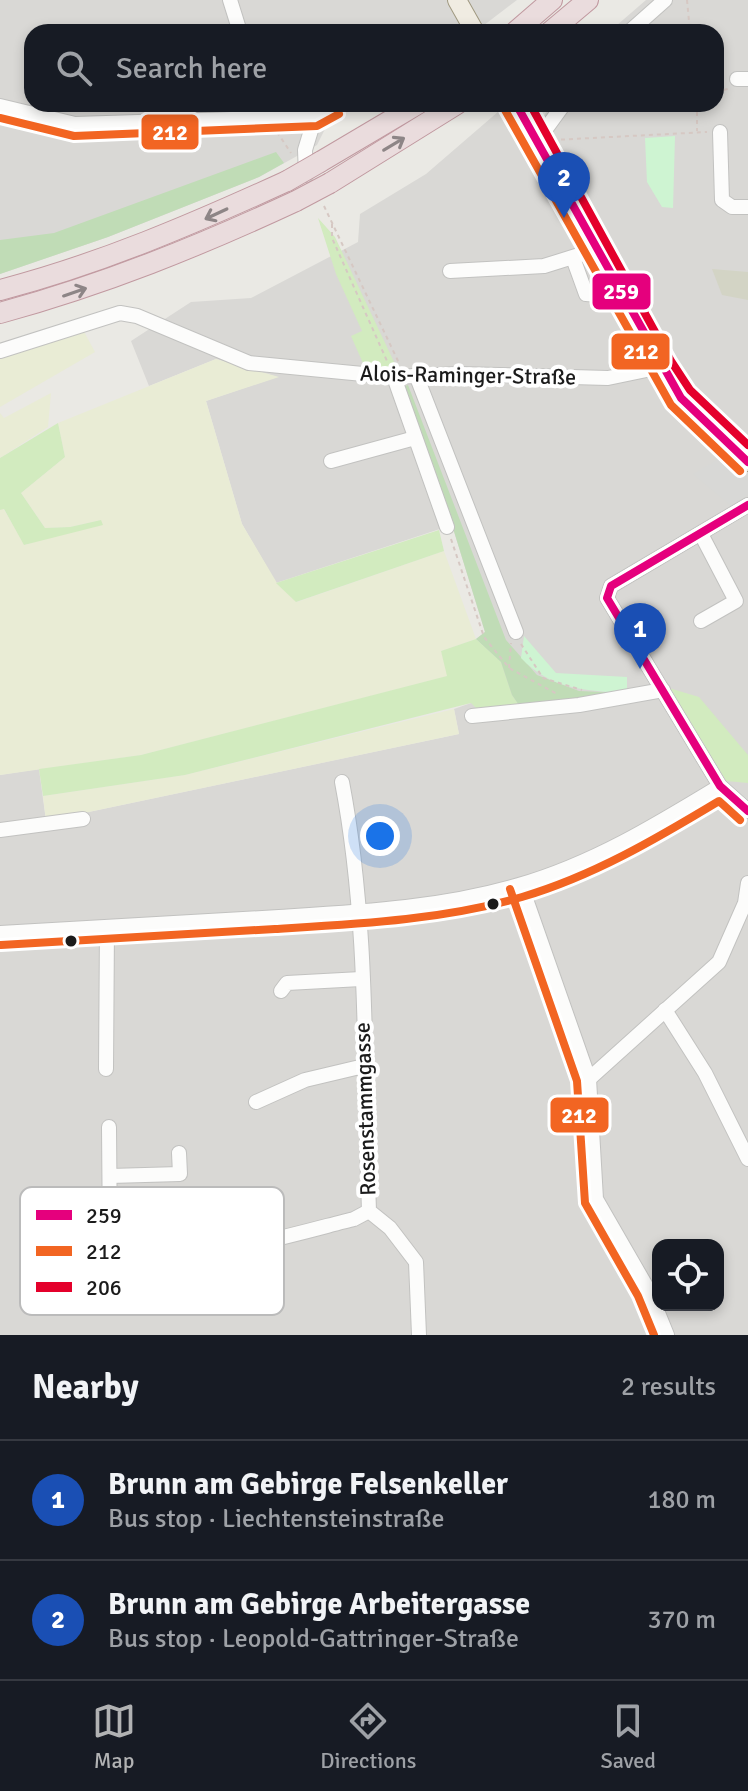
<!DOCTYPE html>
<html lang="en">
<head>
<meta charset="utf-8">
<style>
	:root { --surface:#171b24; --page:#242831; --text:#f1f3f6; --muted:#9ea1a6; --line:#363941; --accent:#b1b2b3 }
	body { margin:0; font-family:Signika,sans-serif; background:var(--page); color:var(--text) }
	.controls { position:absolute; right:24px; bottom:24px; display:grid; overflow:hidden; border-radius:16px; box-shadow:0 4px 12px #0003 }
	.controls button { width:72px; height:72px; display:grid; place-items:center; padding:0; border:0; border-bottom:2px solid var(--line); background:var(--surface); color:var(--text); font:40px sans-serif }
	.you { position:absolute; left:380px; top:836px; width:28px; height:28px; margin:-20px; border:6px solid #fff; border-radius:50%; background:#1a73e8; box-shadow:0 0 0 12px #1a73e833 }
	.badge { display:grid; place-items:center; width:52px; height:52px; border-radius:50%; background:var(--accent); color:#fff; font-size:26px; font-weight:700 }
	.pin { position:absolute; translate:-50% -66px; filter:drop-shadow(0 2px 4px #0008) }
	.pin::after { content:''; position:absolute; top:42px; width:28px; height:24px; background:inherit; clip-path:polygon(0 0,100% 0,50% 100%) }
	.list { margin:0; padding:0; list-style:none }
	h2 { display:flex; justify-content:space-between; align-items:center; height:104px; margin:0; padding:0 32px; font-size:34px }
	h2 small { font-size:26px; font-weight:400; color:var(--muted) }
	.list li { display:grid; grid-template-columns:52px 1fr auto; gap:24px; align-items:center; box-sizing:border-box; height:120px; padding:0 32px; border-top:2px solid var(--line) }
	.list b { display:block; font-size:30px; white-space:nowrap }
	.list p { margin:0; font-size:26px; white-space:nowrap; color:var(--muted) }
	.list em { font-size:26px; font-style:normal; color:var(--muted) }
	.icon { flex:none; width:44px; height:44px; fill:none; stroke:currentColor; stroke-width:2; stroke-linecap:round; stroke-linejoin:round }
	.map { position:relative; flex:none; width:748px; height:1335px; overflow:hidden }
	.search { position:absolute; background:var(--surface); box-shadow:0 4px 12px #0003; left:24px; right:24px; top:24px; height:88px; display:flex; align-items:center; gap:20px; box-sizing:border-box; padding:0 28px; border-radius:24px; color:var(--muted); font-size:30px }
	.sheet { height:344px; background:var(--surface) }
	nav { display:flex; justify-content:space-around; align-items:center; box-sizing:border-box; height:112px; border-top:2px solid var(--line); background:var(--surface); font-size:22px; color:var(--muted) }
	nav a { display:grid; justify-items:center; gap:4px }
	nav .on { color:var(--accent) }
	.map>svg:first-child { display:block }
	.residential { fill:#d9d8d5; fill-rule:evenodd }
	.construction { fill:#d3d4c5 }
	.farmland { fill:#e9ecd5 }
	.grass { fill:#d2ebbf }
	.forest { fill:#c0dcb6 }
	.park { fill:#cef4d2 }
	.parking { fill:#d8d8d6 }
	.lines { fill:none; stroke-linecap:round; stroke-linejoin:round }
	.minor-casing { stroke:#c2c2c0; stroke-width:16 }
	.major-casing { stroke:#a09980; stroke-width:20 }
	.highway-casing { stroke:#c199a0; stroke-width:22 }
	.path { stroke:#d6c8c3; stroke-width:2; stroke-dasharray:4 4; stroke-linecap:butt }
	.minor { stroke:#fcfcfb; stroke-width:14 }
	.major { stroke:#f0ece2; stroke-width:18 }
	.highway { stroke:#eadcdd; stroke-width:20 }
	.highway-bridge-casing { stroke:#c199a0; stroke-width:22; stroke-linecap:butt }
	.highway-bridge { stroke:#eadcdd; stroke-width:20 }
	.bus-1-casing { stroke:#fff; stroke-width:14 }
	.bus-2-casing { stroke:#fff; stroke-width:14 }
	.bus-3-casing { stroke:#fff; stroke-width:14 }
	.bus-1 { stroke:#e5007d; stroke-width:8 }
	.bus-2 { stroke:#f26522; stroke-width:8 }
	.bus-3 { stroke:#e4002b; stroke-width:8 }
	.oneway { stroke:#8d8586 }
	.bus-dot { fill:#1b1b1b; stroke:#fff; stroke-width:3 }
	.labels { text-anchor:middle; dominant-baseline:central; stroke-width:8; stroke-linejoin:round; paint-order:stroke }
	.street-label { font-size:22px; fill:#1b1b1b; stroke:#fff }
	.key { fill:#fff; stroke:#bbb; stroke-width:2 }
	.key-label { font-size:22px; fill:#1b1b1b }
	.line-badge { stroke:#fff; stroke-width:3 }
	.badge-label { font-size:22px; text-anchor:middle; font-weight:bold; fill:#fff }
</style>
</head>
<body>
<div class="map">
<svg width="748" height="1335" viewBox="0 0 748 1335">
	<rect width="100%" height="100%" fill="#eae9e4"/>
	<g class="residential">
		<path d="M0 0H517L475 32H32V104H348L333 113 317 145 259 177 108 237 0 274Z"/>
		<path d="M646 0H748V1335H0V775L39 769 46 821 459 734 454 709 471 703 501 663 476 639 485 632 452 525 276 583 242 524 206 401 277 377 216 359 149 386 131 341 191 302 251 298 358 242 360 214 426 174 499 111 543 117 552 104H716V32H609ZM658 1245H718V1305H658Z"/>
	</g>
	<path class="construction" d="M712 269 748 272V300L722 295Z"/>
	<g class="farmland">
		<path d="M82 328 95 352 0 407V354Z"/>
		<path d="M216 359 279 377 206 401 242 524 277 583 297 602 444 551 476 639 441 651 448 676 141 755 0 775V510L3 508 25 545 101 520 70 527 45 528 21 493 65 457 58 423Z"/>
		<path d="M51 393 48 427 0 458V413L4 418Z"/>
		<path d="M454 709 459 734 46 821 43 796 185 775Z"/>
	</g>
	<g class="grass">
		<path d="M318 218 335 237 395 364 392 369 366 370 351 336 362 331 336 274Z"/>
		<path d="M58 423 65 457 21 493 45 528 70 527 101 520 103 525 24 545 4 509 0 510V458Z"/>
		<path d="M439 530 444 551 296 602 276 583Z"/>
		<path d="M476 639 501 662 512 695 521 708 479 711 471 703 185 775 43 796 39 769 141 755 447 676 441 651Z"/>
		<path d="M669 688 699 697 748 755V783L726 781Z"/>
	</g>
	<g class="forest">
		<path d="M276 152 284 163 259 177 108 237 0 274V240L54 233Z"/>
		<path d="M408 385 506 640 537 675 579 691 627 693 521 708 512 695 501 662 476 639 485 632 452 525 402 387Z"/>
	</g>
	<g class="park">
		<path d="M675 136 673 208 662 207 647 182 645 138Z"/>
		<path d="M524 636 556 673 627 677V693C586 691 550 689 521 658Z"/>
	</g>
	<path class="parking" d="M720 458 748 481V495L730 505 693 474Z"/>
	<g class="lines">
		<defs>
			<g id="minor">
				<path d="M230 0 240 32"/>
				<path d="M629 32 665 0"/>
				<path d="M737 79H748"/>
				<path d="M0 106 75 124 267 118 316 114 333 104"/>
				<path d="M720 132 722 200 732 207H748"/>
				<path d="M537 141 564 104"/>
				<path d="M306 175 305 150 316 114"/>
				<path d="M573 258 586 294 621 297"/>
				<path d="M450 271 544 266 595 250"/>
				<path d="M0 351 120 313 137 316 249 363 394 377 459 374 608 378 661 367"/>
				<path d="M416 375 516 632"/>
				<path d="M394 377 447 527"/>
				<path d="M331 461 415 438"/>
				<path d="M748 505 611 586 607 598 720 786 748 811"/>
				<path d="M701 534 736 601 701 621"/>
				<path d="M472 716 579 705 663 690"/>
				<path d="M342 782C369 923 364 1068 369 1211L390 1228 416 1262 419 1335"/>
				<path d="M0 830 83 819"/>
				<path d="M521 885 589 1079 596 1199 649 1291 667 1335"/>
				<path d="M0 933C93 928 186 923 279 917 360 912 441 908 519 885 592 864 656 825 720 786"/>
				<path d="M281 991 287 983 361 979"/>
				<path d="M665 1010 705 1073 748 1159"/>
				<path d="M106 1069 107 927"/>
				<path d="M589 1079 719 962 745 903 748 883"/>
				<path d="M256 1102 305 1080 364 1066"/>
				<path d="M109 1127 110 1245C136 1283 311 1229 354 1219L369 1211"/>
				<path d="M110 1176 180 1174 179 1153"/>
			</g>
			<g id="major">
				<path d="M457 0 475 32"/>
				<path d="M516 104 661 367 681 398 748 462"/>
			</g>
			<g id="highway">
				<path d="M515 32 552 0"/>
				<path d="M550 32 588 0"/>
				<path d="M320 162 418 104"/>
				<path d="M330 183 457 104"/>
				<path d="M0 290C100 264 193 224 287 181"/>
				<path d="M0 313C105 284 197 247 296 201"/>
			</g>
		</defs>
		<use href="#minor" class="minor-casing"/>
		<use href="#major" class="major-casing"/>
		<use href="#highway" class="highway-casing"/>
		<g class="path">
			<path d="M687 0 690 32"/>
			<path d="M716 92 728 89"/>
			<path d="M697 104V131"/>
			<path d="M277 132 291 153"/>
			<path d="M553 140 707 132"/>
			<path d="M324 206 399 363"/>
			<path d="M332 224V238L387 361"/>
			<path d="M451 539 484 637 509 668 557 694"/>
			<path d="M521 644 543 678 582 690"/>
			<path d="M509 668 511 643"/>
		</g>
		<use href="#minor" class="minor"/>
		<use href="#major" class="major"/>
		<use href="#highway" class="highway"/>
		<defs>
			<g id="highway-bridge">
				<path d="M287 181 320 162"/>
				<path d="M296 201 330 183"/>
			</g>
		</defs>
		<use href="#highway-bridge" class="highway-bridge-casing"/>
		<use href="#highway-bridge" class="highway-bridge"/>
		<defs>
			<g id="bus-1">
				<path d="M516 104 681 398 748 462"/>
				<path d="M748 505 611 586 607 598 720 786 748 811"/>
			</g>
			<g id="bus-2">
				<path d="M505 110 671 405 740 471"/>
				<path d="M0 118 74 136 317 126 339 114"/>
				<path d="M510 889 577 1081 585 1203 638 1296 654 1335"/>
				<path d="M1 945C92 940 183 935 275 929 358 924 442 920 522 897 593 876 656 839 719 801L740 820"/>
			</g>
			<path id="bus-3" d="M530 104 671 361 690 390 748 445"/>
		</defs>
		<use href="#bus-1" class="bus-1-casing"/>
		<use href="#bus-2" class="bus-2-casing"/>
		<use href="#bus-3" class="bus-3-casing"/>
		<use href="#bus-1" class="bus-1"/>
		<use href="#bus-2" class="bus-2"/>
		<use href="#bus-3" class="bus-3"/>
	</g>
	<defs><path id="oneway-shaft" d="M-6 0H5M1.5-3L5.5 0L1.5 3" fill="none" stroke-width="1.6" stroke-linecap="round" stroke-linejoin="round" transform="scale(2)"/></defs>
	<g class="oneway">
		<use href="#oneway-shaft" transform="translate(394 144) rotate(-31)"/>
		<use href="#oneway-shaft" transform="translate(216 214) rotate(155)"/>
		<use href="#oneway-shaft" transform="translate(75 292) rotate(-19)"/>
	</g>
	<g class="bus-dot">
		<circle cx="493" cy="904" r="7"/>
		<circle cx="71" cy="941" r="7"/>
	</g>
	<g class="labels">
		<g class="street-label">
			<text transform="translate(468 375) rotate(1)">Alois-Raminger-Straße</text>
			<text transform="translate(365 1109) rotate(-92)">Rosenstammgasse</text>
		</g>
	</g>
	<rect x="20" y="1187" width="264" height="128" rx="12" class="key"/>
	<rect x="36" y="1210" width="36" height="10" fill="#e5007d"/>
	<rect x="36" y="1246" width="36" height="10" fill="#f26522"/>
	<rect x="36" y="1282" width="36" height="10" fill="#e4002b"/>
	<g class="key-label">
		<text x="86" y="1223">259</text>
		<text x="86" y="1259">212</text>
		<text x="86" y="1295">206</text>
	</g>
	<g class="line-badge">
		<rect x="140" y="113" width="60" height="38" rx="8" fill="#f26522"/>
		<rect x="591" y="272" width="61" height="39" rx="8" fill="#e5007d"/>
		<rect x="610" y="332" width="61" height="39" rx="8" fill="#f26522"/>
		<rect x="549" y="1096" width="61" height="38" rx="8" fill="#f26522"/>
	</g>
	<g class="badge-label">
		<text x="170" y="140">212</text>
		<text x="621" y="299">259</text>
		<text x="641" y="359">212</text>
		<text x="579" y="1123">212</text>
	</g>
</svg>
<div class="controls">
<button><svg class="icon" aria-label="locate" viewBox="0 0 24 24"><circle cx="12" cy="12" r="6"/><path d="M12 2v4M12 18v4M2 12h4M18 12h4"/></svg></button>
</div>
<div class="you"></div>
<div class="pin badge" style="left:640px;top:669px;background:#1a4fb4">1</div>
<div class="pin badge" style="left:564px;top:218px;background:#1a4fb4">2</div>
<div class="search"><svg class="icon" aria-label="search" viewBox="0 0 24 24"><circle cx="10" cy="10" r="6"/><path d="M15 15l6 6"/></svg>Search here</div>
</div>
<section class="sheet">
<h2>Nearby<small>2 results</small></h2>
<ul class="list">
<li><span class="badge" style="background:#1a4fb4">1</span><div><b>Brunn am Gebirge Felsenkeller</b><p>Bus stop · Liechtensteinstraße</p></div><em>180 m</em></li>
<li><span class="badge" style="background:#1a4fb4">2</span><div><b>Brunn am Gebirge Arbeitergasse</b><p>Bus stop · Leopold-Gattringer-Straße</p></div><em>370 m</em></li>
</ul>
</section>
<nav>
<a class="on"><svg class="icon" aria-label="map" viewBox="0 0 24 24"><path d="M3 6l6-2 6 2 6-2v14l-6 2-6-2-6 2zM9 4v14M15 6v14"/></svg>Map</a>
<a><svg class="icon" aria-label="directions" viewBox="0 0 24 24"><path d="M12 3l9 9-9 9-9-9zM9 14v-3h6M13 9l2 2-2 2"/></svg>Directions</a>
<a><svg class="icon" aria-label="saved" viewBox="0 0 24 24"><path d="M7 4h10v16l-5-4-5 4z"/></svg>Saved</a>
</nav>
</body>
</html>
